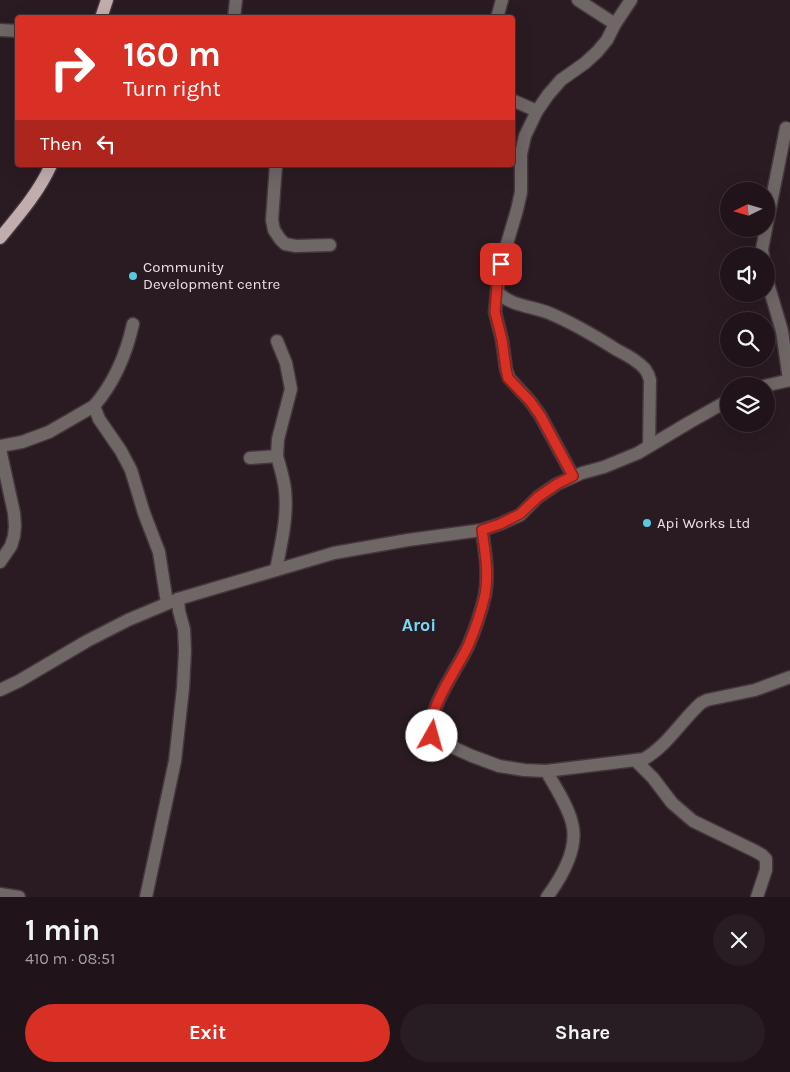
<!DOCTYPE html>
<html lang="en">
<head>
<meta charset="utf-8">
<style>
  :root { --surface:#20141a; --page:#281d23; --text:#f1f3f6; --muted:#a29ea2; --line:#3d3339; --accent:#d93025 }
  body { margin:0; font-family:Karla,sans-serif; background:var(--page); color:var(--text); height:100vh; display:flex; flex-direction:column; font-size:19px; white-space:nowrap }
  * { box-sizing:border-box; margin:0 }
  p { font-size:16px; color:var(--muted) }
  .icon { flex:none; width:28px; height:28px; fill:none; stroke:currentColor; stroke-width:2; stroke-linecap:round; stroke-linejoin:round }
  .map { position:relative; height:897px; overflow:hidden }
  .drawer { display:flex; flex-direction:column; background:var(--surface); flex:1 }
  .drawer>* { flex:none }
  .guide { position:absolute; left:15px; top:15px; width:500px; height:152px; border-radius:5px; box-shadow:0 5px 20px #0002,0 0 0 1px var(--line); background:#d93025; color:#fff; overflow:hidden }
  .needle { width:32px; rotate:265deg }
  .tools { position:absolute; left:720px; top:182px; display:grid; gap:10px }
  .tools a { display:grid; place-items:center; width:55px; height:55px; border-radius:50%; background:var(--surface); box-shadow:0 5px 20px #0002,0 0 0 1px var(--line); font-size:25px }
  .pin { position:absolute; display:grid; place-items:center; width:42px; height:42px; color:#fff; margin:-21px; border-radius:10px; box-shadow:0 2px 8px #0006 }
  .me { position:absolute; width:55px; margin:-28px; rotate:7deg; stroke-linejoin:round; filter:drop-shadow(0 0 4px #0008) }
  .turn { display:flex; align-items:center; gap:18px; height:105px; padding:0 25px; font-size:22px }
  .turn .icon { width:65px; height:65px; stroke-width:2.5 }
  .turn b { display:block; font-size:35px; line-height:42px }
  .then { display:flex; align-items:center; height:48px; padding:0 25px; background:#0003; gap:10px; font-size:19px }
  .round { display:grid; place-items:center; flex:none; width:52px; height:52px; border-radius:26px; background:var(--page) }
  .overview { display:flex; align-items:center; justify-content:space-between; height:85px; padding:0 25px }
  h1 { font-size:30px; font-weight:700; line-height:38px }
  .cta { display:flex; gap:10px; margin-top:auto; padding:10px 25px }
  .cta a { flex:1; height:58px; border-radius:30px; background:var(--accent); color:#fff; font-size:20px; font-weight:700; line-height:58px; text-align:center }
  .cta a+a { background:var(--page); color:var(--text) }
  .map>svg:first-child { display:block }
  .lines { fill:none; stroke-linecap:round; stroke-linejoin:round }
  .minor-casing { stroke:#45363d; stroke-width:15 }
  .major-casing { stroke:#45363d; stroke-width:15 }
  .minor { stroke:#6f6666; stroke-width:12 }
  .major { stroke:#c1adae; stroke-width:12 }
  .route-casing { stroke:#8d1f18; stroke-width:12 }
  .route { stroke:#d93025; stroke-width:9 }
  .poi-dot { fill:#57c9e2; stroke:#2a1b22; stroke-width:2 }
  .labels { text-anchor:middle; stroke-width:5; stroke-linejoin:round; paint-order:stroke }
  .poi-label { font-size:15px; fill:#eadfe4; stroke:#2a1b22; text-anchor:start }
  .quarter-label { font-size:18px; font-weight:bold; fill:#76dbf3; stroke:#2a1b22 }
</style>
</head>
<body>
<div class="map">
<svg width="790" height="897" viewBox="0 0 790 897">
  <rect width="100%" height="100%" fill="#2a1b22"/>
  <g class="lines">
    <!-- minor casing -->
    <g class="minor-casing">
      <g id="minor">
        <polyline points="578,0 615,24"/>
        <polyline points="234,18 236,0"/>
        <polyline points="497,18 502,0"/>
        <polyline points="0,30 18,31"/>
        <path d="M 512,100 L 537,111 L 525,136 L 521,154 L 521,192 L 517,210 L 501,264 L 497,291 C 509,306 532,306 549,313 C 573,323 595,336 617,350 C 627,355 638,361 645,369 C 648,373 649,376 650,380 L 649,446"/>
        <polyline points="537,111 548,95 561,80 585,63 597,52 607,40 615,24 631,0"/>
        <polyline points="276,165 272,220 274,230 280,239 285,244 296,246 330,245"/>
        <polyline points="766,228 786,128"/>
        <polyline points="763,256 762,249 766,229"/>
        <polyline points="766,277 782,331 789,380"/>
        <polyline points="497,291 495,312 502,340 506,369 509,378 530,401 540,415 573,476"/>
        <path d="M 133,324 C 126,355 115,382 94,406 L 99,419 L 121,451 L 131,470 L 144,513 L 159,552 L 167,603"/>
        <polyline points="764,386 790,380"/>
        <polyline points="0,446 22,442 49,432 94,406"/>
        <polyline points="0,449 14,513 15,526 14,536 11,546 0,562"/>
        <polyline points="277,456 278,439 291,389 286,363 277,341"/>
        <path d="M 250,458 L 277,456 C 280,467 284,479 285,490 C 288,517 281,544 276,570"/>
        <path d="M 482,530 C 485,551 489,574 485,595 C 481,612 475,630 468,646 C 458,668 424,713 432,737 L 439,741 L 472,756 L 499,766 L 524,770 L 546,771 C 555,786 568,806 572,823 C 579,848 561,878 547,897"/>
        <polyline points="0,690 19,681 87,641 128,620 178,599 334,553 408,540 482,530 500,524 520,515 538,497 557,484 582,473 604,467 638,453 690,422 729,400"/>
        <polyline points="636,761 653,778 672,803 693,821 755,851 762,855 766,859 766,870 757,897"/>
        <path d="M 546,771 L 644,759 C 668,745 681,721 701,703 L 707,700 L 755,690 L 790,677"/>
        <polyline points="0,894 19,897"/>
        <polyline points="146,897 175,761 183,688 185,651 184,629 179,611 178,599"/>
      </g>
    </g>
    <!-- major casing -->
    <g class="major-casing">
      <g id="major">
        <polyline points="101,18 107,0"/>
        <path d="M 0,238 C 19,215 39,192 51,165"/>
      </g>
    </g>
    <!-- minor -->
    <use href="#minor" class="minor"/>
    <!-- major -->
    <use href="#major" class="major"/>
  </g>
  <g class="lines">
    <!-- route casing -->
    <g class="route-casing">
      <path id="route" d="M 432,736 C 424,713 458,668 468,646 C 475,630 481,612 485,595 C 489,574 485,551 482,530 L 500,524 L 520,514 L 538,497 L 557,484 L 573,476 L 540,415 L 530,401 L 508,378 L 506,369 L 502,340 L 495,312 L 497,286 L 501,264"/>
    </g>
    <!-- route -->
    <use href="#route" class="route"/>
  </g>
  <!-- markers -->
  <g class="poi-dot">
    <circle cx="133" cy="276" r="5"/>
    <circle cx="647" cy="523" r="5"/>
  </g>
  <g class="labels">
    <!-- poi labels -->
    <g class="poi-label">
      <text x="143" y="272">Community<tspan x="143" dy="17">Development centre</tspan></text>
      <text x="657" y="528">Api Works Ltd</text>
    </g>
    <!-- quarter labels -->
    <g class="quarter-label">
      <text x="419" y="631">Aroi</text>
    </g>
  </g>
</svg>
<div class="tools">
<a><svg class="needle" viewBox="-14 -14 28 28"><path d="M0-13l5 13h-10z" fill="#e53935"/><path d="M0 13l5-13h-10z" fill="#a29ea2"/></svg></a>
<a><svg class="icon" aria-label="sound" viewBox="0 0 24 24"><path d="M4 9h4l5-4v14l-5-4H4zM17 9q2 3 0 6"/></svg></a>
<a><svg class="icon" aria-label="search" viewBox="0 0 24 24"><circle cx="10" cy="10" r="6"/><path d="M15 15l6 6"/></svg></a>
<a><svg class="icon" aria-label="layers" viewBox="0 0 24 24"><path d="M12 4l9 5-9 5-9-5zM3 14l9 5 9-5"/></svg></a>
</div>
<div class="pin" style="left:501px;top:264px;background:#d93025"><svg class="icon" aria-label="arrive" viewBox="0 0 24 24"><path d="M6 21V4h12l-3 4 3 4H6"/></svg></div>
<svg class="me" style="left:432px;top:736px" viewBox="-20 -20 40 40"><circle r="19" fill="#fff"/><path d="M0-13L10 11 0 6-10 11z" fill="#d93025"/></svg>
<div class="guide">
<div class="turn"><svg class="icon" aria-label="right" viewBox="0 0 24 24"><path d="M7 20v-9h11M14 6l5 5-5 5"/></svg><div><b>160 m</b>Turn right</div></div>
<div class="then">Then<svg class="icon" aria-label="left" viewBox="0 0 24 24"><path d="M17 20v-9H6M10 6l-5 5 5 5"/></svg></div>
</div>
</div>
<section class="drawer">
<div class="overview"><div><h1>1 min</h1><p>410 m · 08:51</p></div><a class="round"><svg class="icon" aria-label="close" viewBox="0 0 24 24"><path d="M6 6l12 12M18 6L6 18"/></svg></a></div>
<div class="cta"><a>Exit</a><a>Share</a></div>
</section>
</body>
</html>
